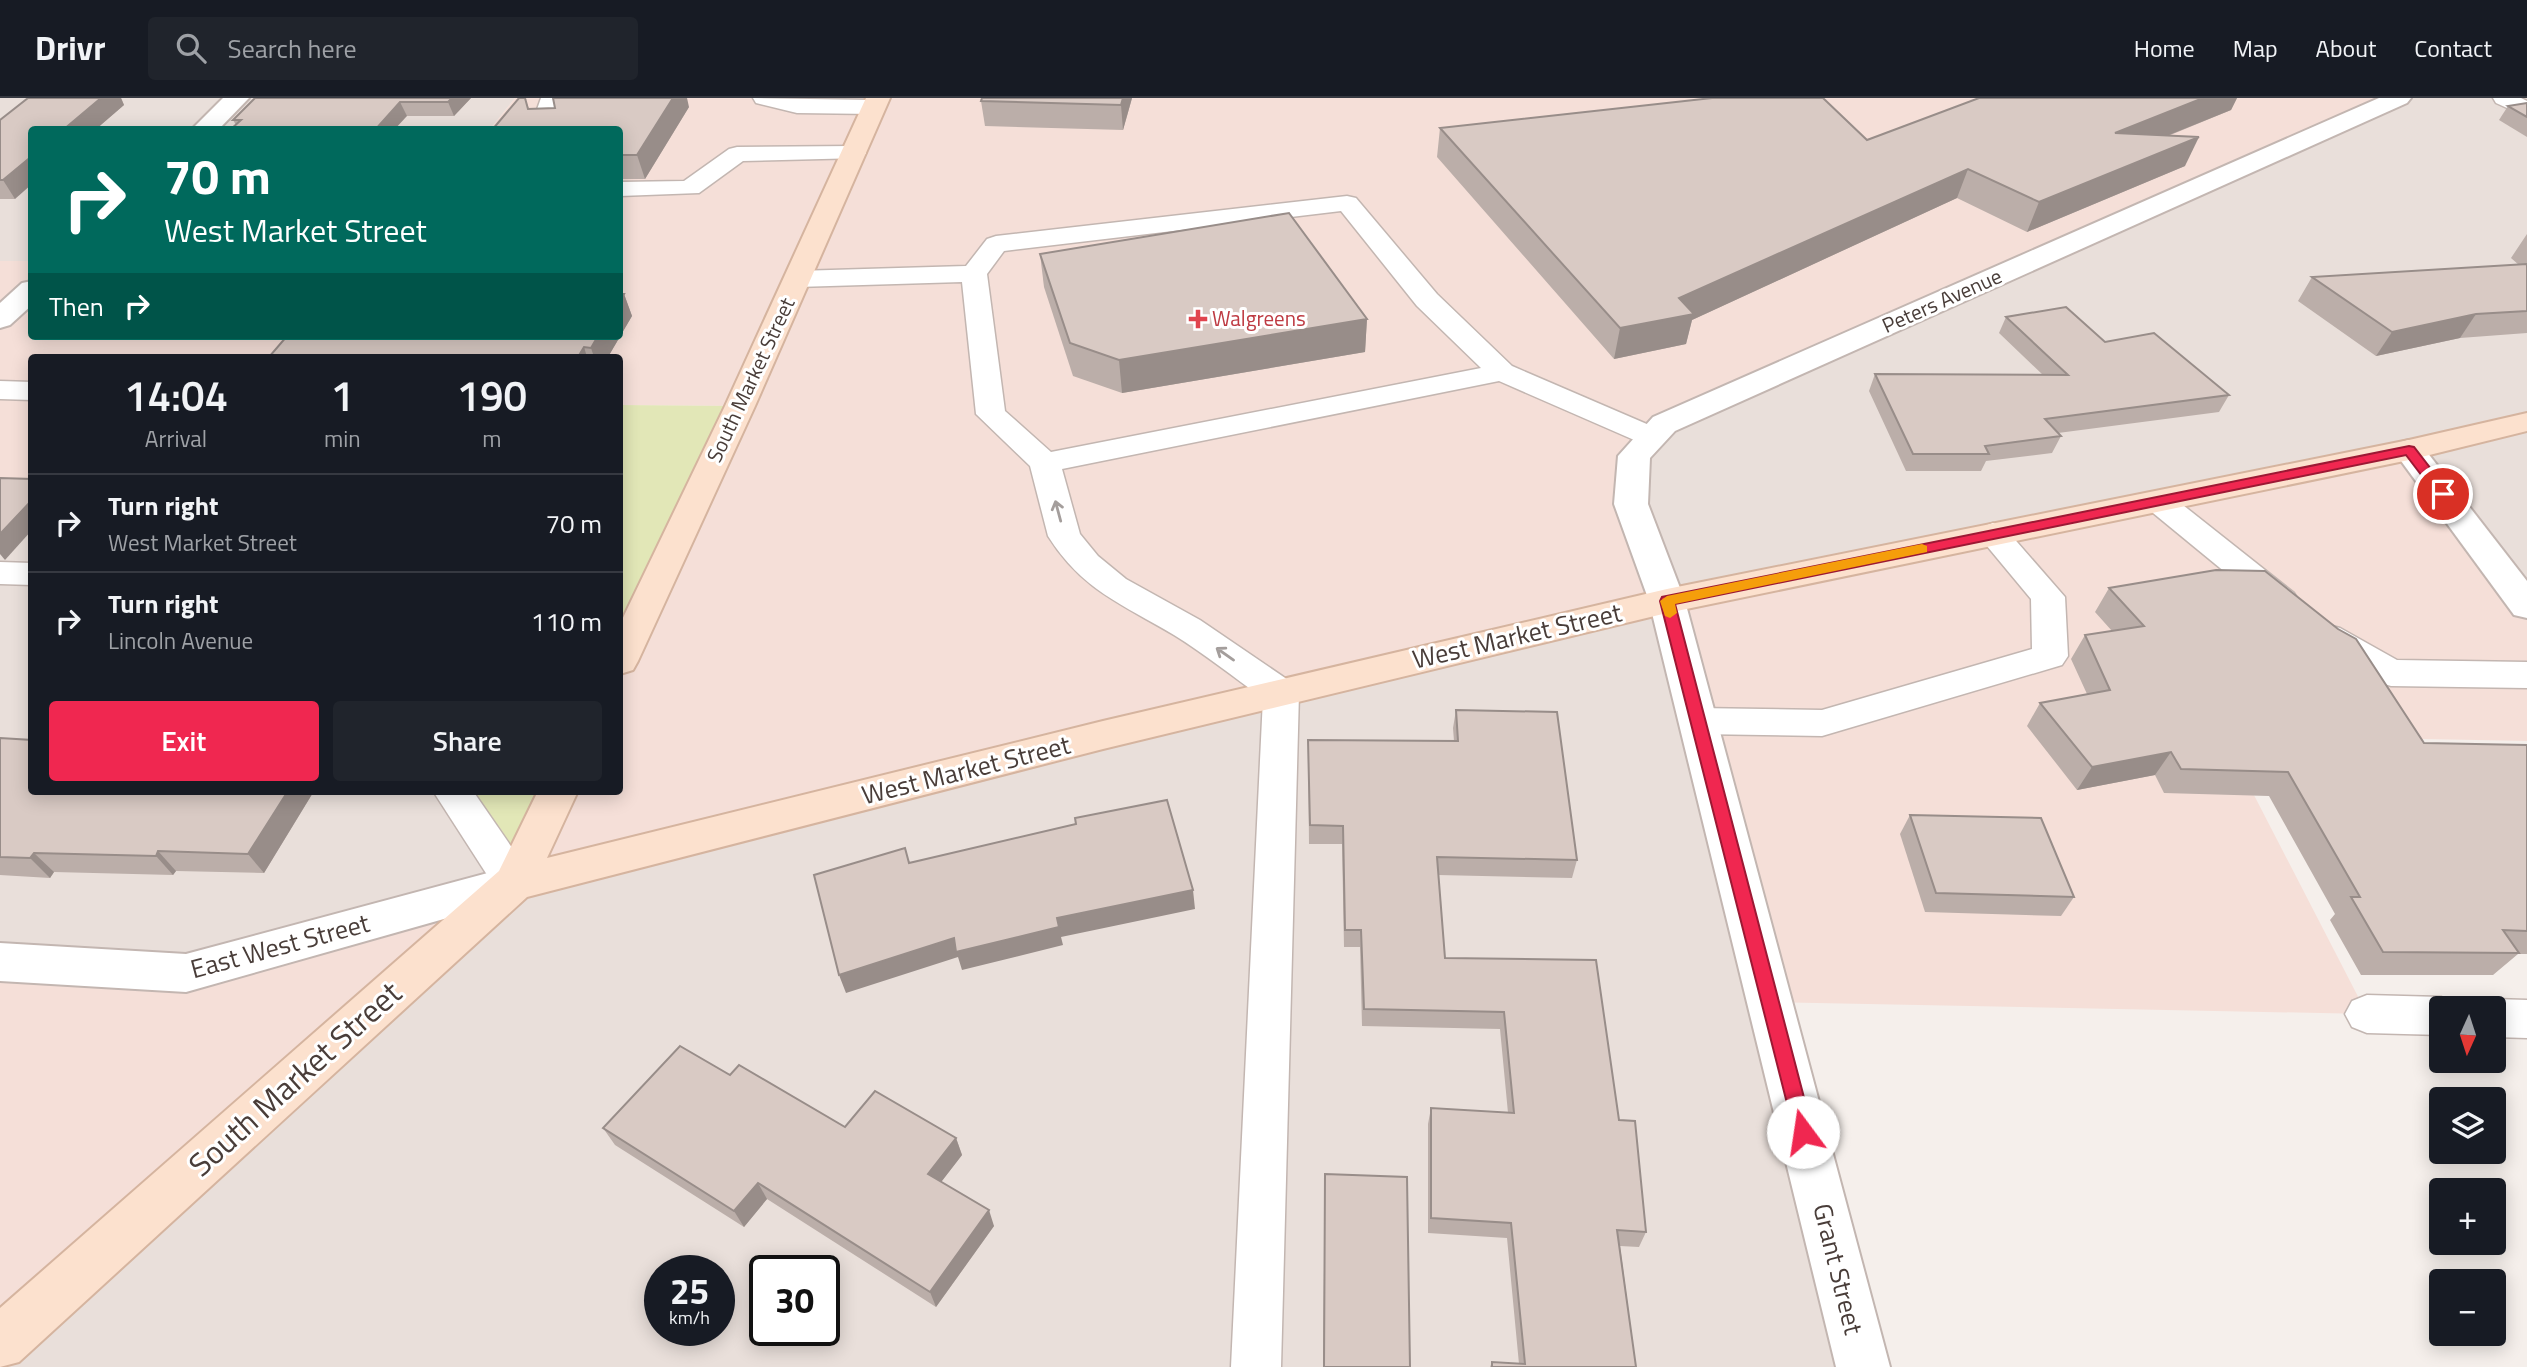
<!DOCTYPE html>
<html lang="en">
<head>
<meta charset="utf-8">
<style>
  :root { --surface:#171b24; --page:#20242c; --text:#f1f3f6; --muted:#9ea1a6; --line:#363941; --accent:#f02750 }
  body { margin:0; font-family:"Titillium Web",sans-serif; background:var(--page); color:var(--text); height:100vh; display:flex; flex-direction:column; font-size:26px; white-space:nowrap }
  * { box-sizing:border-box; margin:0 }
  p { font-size:23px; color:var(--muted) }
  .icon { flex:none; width:38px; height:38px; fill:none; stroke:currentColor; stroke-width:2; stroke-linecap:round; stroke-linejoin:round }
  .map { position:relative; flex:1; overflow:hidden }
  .sheet { position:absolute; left:28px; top:256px; width:595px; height:441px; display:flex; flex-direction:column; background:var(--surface); border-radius:7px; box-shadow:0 4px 18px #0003 }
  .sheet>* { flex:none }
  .hud { position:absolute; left:28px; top:28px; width:595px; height:214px; border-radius:7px; box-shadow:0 4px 18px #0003; background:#00695c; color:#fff; overflow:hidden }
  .needle { width:46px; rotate:183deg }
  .fabs { position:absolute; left:2429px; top:898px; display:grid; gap:14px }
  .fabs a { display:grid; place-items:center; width:77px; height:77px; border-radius:7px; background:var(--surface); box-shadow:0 4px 18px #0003; font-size:35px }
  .speed { position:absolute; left:644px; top:1157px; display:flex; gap:14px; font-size:35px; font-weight:700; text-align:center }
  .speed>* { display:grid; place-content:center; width:91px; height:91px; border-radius:50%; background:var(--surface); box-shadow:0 4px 18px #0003; line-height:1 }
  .speed small { font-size:18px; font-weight:400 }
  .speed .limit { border:4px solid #111; border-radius:10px; background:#fff; color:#111 }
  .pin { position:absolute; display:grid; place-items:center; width:60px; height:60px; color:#fff; margin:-30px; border:4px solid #fff; border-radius:50%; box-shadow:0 2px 7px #0007 }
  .me { position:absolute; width:77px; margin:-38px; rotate:346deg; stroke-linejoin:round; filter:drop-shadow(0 0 5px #0008) }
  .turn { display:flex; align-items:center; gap:24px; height:147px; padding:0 21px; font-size:32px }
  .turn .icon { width:91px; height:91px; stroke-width:2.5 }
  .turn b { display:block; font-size:49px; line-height:60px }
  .then { display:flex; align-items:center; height:66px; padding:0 21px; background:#0003; gap:14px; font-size:26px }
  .eta { display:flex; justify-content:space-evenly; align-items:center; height:119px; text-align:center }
  .eta b { font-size:42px; font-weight:600; line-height:49px }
  .action { display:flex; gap:14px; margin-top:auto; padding:14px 21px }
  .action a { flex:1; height:80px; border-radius:7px; background:var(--accent); color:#fff; font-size:28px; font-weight:600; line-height:80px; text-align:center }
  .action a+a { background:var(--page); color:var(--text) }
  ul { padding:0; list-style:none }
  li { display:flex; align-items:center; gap:21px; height:98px; padding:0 21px; border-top:2px solid var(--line) }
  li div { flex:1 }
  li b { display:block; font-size:26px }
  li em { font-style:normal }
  header { display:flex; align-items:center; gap:42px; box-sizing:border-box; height:98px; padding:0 35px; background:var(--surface); border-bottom:2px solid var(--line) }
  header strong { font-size:33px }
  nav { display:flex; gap:38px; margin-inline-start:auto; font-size:24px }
  .search { width:490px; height:63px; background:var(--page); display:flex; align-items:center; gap:18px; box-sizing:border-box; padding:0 24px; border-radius:7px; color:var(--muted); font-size:26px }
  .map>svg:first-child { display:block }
  .residential { fill:#e9dfda; fill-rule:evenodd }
  .commercial { fill:#f5dfd8 }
  .green { fill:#e2e7b7 }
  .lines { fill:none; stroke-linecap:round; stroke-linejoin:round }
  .lane-casing { stroke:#c3b6b1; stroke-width:3 }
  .street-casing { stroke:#c3b6b1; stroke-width:4 }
  .secondary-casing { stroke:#d5b49f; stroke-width:4 }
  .lane { fill:#fff; fill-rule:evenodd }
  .street { fill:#fff; fill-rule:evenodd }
  .secondary { fill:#fce1ce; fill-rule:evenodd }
  .wall { fill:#bbaea9 }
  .shaded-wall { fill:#988d89 }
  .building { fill:#d9cac4; stroke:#988d89; stroke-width:2 }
  .oneway { stroke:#a49e9c }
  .route { fill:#f02750; stroke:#9c1934; stroke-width:2 }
  .slow { fill:#f59e0b }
  .health-dot { fill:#e0444e; stroke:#fff; stroke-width:2.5 }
  .labels { text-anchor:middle; stroke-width:6; stroke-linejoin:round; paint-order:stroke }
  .far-street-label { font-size:21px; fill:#493d39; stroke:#fff }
  .far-health-label { font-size:21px; fill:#be3a42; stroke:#fff; text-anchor:start }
  .street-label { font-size:26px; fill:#493d39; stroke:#fff }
  .near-street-label { font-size:32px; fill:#493d39; stroke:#fff }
</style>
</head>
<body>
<header>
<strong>Drivr</strong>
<div class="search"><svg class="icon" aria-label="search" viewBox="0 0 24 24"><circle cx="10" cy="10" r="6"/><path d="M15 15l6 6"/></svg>Search here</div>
<nav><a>Home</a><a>Map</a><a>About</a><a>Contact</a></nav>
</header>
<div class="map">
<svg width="2527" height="1269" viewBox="0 0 2527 1269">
  <rect width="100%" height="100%" fill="#f5efeb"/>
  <!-- residential -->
  <g class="residential">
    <polygon points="0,0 515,0 490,31 32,32 31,163 0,163"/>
    <path d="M 2399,0 L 2527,0 L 2527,508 L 1667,503 L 1863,1269 L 0,1269 L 0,1245 L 186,875 L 0,864 L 0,381 L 31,382 L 32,693 L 452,693 L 515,785 L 1634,358 L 1664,326 ZM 660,1172 L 719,1172 L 719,1232 L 660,1232 ZM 765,1172 L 824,1172 L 824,1232 L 765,1232 Z"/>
  </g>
  <!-- commercial -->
  <polygon class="commercial" points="515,0 2399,0 1664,326 1634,358 1667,502 2409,352 2527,508 2527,643 2223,637 2367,916 1769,904 1667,503 514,785 0,1245 0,864 186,875 514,785 557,693 620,693 620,560 737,308 620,307 620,259 32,259 31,382 0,381 0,163 31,163 32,238 620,238 620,32 490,31"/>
  <!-- green -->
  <g class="green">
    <polygon points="620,307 740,308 620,563"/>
    <polygon points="452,693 558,693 514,785"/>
  </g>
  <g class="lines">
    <!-- lane casing -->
    <g class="lane-casing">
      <g id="lane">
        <polygon points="541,0 563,0 558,20 561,32 538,32 534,20"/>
        <polygon points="753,0 874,2 882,4 885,9 882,14 874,16 797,15 756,5"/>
        <polygon points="2493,0 2521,0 2527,3 2527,19 2496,5"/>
        <polygon points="854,48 862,50 866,55 862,60 743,63 699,95 620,98 620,84 684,83 729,51 737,49"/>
        <path d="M 1347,98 L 1356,100 L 1437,196 L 1512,268 L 1663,333 L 1667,339 L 1663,345 L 1652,348 L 1641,345 L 1499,283 L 1062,371 L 1080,436 L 1098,458 L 1126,481 L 1200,522 L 1294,586 L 1299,595 L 1281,1269 L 1231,1269 L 1263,600 C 1233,579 1205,556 1174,537 C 1122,506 1082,492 1048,438 L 1030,368 L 976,316 L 962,184 L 797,189 L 788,187 L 784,181 L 788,175 L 797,173 L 966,168 L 987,141 L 996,138 ZM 1341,113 L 1417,208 L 1481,270 L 1051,354 L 1005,313 L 987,176 L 1004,153 Z"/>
        <polygon points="0,283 32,284 32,302 0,301"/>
        <polygon points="2158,393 2169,396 2294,495 2299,503 2294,511 2282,515 2270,511 2147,410 2142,403 2147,396"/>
        <polygon points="1993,425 2004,429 2065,499 2068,558 2062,567 1822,638 1697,636 1684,633 1679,623 1684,613 1697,610 1822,612 2032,551 2031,501 1977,436 1982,429"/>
        <polygon points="0,464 32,465 32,487 0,486"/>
        <polygon points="2328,527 2340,530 2397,562 2527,564 2527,590 2391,588 2378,584 2316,548 2311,539 2316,530"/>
        <polygon points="433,693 473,693 528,773 534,785 528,797 514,801 500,797"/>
        <polygon points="2367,897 2441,899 2456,905 2459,910 2441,910 2441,937 2367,935 2352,929 2345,916 2352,903"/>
        <polygon points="2494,901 2527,902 2527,940 2494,939 2494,910 2477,910 2479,907"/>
      </g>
    </g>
    <!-- street casing -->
    <g class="street-casing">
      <g id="street">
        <polygon points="223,0 249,0 218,32 191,32"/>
        <polygon points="2379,0 2411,0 2407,5 1675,333 1650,360 1648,406 1685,503 1890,1269 1836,1269 1649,503 1614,406 1618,358 1653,319"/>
        <polygon points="32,183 32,207 10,227 0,230 0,205 22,185"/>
        <polygon points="2409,342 2420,345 2527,483 2527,520 2514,517 2393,352 2398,345"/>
        <polygon points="514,768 529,773 535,785 529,797 186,894 0,883 0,845 186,856"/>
      </g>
    </g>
    <!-- secondary casing -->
    <g class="secondary-casing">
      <g id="secondary">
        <polygon points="866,0 890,0 755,308 638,563 633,572 620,576 620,526 725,308"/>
        <polygon points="2527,315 2527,333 2409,362 1667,515 1103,651 527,799 19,1264 0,1269 0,1210 499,773 538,693 578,693 547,760 1103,623 1667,491 2409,342"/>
      </g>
    </g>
    <!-- lane -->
    <use href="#lane" class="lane"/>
    <!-- street -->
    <use href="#street" class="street"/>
    <!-- secondary -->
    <use href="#secondary" class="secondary"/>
  </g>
  <!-- wall -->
  <g class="wall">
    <polygon points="28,0 121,0 124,7 95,32 32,32 15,101 0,101 0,22"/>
    <polygon points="255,0 471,0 454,18 407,18 236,27 233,22"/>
    <polygon points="525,0 529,11 689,9 645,81 620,81 620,82 620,32 492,32"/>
    <polygon points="982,0 1132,0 1123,32 985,28 981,3"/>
    <polygon points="1979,0 2237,0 2231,12 2168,38 2185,68 2027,134 1957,100 1692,222 1686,246 1614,261 1437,59 1440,30 1867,42"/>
    <polygon points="2527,5 2527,39 2499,22 2508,8"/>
    <polygon points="2527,136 2527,235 2460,240 2376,258 2298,203 2312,179 2519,167 2511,160"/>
    <polygon points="1040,156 1367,221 1365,254 1122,295 1073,278 1044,189"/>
    <polygon points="624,196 632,218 608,259 269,259 620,238"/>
    <polygon points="2006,219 2105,244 2229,297 2219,314 2058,335 2061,338 2052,355 1986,363 1981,373 1906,373 1869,293 1875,276 2043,277 1999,235"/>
    <polygon points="2109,490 2424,645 2527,647 2527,856 2518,856 2493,877 2361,877 2330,822 2335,816 2269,698 2164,695 2155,677 2077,692 2027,628 2040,605 2087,596 2071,561 2085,537 2112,533 2095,514"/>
    <polygon points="1456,612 1577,762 1572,780 1438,777 1445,860 1596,862 1619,1022 1646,1134 1639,1149 1620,1148 1636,1269 1490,1269 1492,1264 1519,1266 1507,1140 1428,1135 1428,1026 1431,1010 1508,1015 1500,931 1362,928 1360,849 1344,849 1342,746 1309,746 1308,642 1454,643 1453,630"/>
    <polygon points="0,640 314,693 264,775 176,773 173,777 54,774 50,780 0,777"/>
    <polygon points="1910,717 2074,799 2061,818 1925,814 1900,736"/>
    <polygon points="730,977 845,1029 956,1040 962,1057 941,1084 994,1128 936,1209 767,1101 744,1129 615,1047 603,1030"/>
    <polygon points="1325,1076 1410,1269 1323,1269"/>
  </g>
  <!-- shaded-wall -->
  <g class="shaded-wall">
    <polygon points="101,0 121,0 124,7 95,32 63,32"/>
    <polygon points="452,0 471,0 454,18 448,4"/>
    <polygon points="667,0 687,0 689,9 645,81 637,57"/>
    <polygon points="1123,0 1132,0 1123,32 1121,7"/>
    <polygon points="2203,0 2237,0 2231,12 2102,64 2115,35"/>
    <polygon points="400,4 407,18 394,32 375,32"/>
    <polygon points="2199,39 2185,68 2027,134 2039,104"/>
    <polygon points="32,58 32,86 15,101 3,82"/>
    <polygon points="1968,71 1957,100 1692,222 1686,246 1614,261 1620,230 1679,200"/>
    <polygon points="624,196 632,218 608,259 594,259 591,250 598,238 620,238 620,203"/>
    <polygon points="2476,216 2460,240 2376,258 2392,234"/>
    <polygon points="1367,221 1365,254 1122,295 1119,262"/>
    <polygon points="584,249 587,259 578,259"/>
    <polygon points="32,402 32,432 5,462 0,456 0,436"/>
    <polygon points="2171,654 2155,677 2077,692 2092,669"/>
    <polygon points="288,693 314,693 264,775 248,756"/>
    <polygon points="158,753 176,773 173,777 156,758"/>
    <polygon points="34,755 54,774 50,780 30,760"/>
    <polygon points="1193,792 1195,811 1061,839 1063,847 962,872 958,859 846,895 839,877 954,840"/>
    <polygon points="956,1040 962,1057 935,1092 928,1076"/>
    <polygon points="758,1085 767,1101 744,1129 734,1113"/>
    <polygon points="989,1112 994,1128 936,1209 930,1194"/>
  </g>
  <!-- building -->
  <g class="building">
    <polygon points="28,0 101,0 63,32 32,32 32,58 3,82 0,82 0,22"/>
    <polygon points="255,0 452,0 448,4 400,4 375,32 230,32 241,22 233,22"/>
    <polygon points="519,0 525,0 528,11 555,10 553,0 673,0 637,57 620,57 620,32 492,32"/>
    <polygon points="982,0 1123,0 1121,7 981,3"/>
    <polygon points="1712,0 1823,0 1867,42 1979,0 2203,0 2115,35 2199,39 2039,104 1968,71 1679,200 1694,216 1620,230 1440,30"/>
    <polygon points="2527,5 2527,19 2508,8"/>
    <polygon points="1289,115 1367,221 1119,262 1070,245 1040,156"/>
    <polygon points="2527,166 2527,213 2476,216 2392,234 2312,179"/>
    <polygon points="620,196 624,196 620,203"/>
    <polygon points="2066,209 2105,244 2154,235 2229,297 2045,321 2061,338 1985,348 1989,356 1913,356 1875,276 2068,277 2006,219"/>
    <polygon points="287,238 598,238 591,250 584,249 578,259 269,259"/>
    <polygon points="0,380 32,381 32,402 0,436"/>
    <polygon points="2216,472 2265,473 2338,531 2356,541 2424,645 2527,647 2527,833 2503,832 2519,855 2383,854 2351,799 2360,799 2288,674 2181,671 2171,654 2092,669 2040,605 2110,592 2085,537 2144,528 2109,490"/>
    <polygon points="1456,612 1557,614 1577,762 1437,759 1445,860 1596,862 1619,1022 1635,1023 1646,1134 1617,1132 1636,1269 1492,1269 1492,1264 1525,1266 1511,1125 1431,1120 1431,1010 1514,1015 1504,914 1364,911 1361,832 1345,832 1343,728 1310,727 1308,642 1458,643"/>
    <polygon points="0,640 32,642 32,693 288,693 248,756 158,753 156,758 34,755 30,760 0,759"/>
    <polygon points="1167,702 1193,792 1057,820 1059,829 956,854 954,840 839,877 814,777 905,750 909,765 1076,726 1075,720"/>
    <polygon points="1910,717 2041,720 2074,799 1936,795"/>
    <polygon points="680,948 730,977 739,967 845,1029 875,993 956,1040 928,1076 989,1112 930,1194 758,1085 734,1113 603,1030"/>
    <polygon points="1325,1076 1407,1079 1410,1269 1324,1269"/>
  </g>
  <!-- one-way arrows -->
  <defs><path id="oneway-shaft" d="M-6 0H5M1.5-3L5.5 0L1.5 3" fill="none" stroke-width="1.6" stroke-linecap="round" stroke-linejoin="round" transform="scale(1.75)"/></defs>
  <g class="oneway">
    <use href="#oneway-shaft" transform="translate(1058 413) rotate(-105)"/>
    <use href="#oneway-shaft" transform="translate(1225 556) rotate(-145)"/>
  </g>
  <!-- route -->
  <polygon class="route" points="2409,348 2414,349 2448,393 2448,399 2438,399 2406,357 1675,506 1813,1034 1810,1041 1803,1043 1796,1041 1660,503 1662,499"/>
  <!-- slow -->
  <polygon class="slow" points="1922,446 1927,448 1927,454 1675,506 1677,515 1670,520 1665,518 1660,503 1667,498"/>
  <!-- markers -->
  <path class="health-dot" d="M1194.5 210.5h7v7h7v7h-7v7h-7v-7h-7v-7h7z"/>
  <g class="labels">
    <!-- far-street labels -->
    <g class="far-street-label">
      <text transform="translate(1942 203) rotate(-24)" y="7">Peters Avenue</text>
      <text transform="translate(751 282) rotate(-65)" y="7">South Market Street</text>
    </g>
    <!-- far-health labels -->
    <g class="far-health-label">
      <text x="1212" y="228">Walgreens</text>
    </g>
    <!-- street labels -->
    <g class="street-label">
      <text transform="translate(1517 538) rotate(-13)" y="9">West Market Street</text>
      <text transform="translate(966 672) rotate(-14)" y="9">West Market Street</text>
      <text transform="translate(280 848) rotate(-15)" y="9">East West Street</text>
      <text transform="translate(1838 1171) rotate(76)" y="9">Grant Street</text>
    </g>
    <!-- near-street labels -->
    <g class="near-street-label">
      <text transform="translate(295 981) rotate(-42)" y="11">South Market Street</text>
    </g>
  </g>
</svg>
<div class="fabs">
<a><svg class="needle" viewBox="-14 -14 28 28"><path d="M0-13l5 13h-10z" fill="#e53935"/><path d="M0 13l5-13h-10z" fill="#9ea1a6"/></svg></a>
<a><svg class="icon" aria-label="layers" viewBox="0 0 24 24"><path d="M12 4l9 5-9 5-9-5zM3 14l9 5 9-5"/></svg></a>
<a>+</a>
<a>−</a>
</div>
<div class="speed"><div>25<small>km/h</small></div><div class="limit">30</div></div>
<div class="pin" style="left:2443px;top:396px;background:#d93025"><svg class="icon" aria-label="arrive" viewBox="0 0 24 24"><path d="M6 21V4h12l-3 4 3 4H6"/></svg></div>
<svg class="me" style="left:1803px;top:1034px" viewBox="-20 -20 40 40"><circle r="19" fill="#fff"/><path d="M0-13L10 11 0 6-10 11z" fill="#f02750"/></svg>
<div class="hud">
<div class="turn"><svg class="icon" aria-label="right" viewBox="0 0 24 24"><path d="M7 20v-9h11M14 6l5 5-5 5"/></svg><div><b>70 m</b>West Market Street</div></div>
<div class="then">Then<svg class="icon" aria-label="right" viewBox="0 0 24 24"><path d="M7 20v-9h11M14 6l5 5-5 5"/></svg></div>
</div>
<section class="sheet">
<div class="eta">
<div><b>14:04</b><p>Arrival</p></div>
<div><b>1</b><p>min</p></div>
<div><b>190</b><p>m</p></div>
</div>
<ul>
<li><svg class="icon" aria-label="right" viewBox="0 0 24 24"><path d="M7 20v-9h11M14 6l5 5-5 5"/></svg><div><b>Turn right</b><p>West Market Street</p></div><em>70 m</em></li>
<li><svg class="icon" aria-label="right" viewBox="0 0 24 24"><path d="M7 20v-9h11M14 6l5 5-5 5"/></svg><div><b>Turn right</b><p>Lincoln Avenue</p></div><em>110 m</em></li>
</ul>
<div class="action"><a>Exit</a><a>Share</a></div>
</section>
</div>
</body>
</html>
